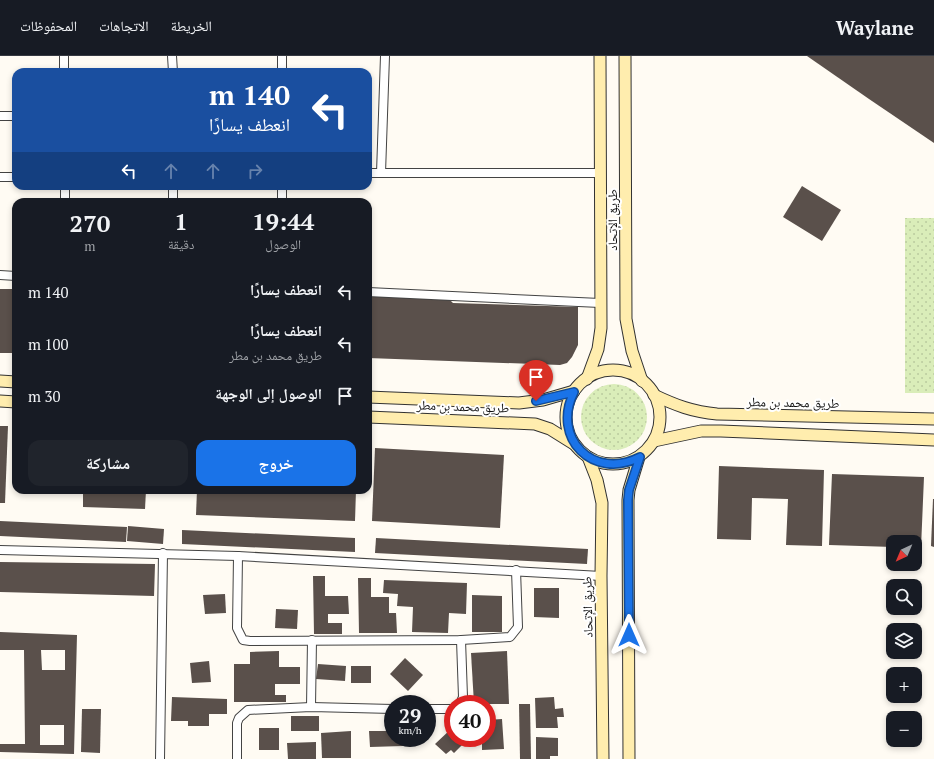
<!DOCTYPE html>
<html lang="ar">
<head>
<meta charset="utf-8">
<style>
  :root { --surface:#171b24; --page:#20242c; --text:#f1f3f6; --muted:#9ea1a6; --line:#363941; --accent:#1a73e8 }
  body { margin:0; font-family:"PT Serif","Noto Naskh Arabic",serif; background:var(--page); color:var(--text); direction:rtl; height:100vh; display:flex; flex-direction:column; font-size:15px; white-space:nowrap }
  * { box-sizing:border-box; margin:0 }
  p { font-size:13px; color:var(--muted) }
  .icon { flex:none; width:22px; height:22px; fill:none; stroke:currentColor; stroke-width:2; stroke-linecap:round; stroke-linejoin:round }
  .map { position:relative; flex:1; overflow:hidden; direction:ltr }
  .sheet { position:absolute; left:12px; top:142px; width:360px; height:296px; display:flex; flex-direction:column; background:var(--surface); border-radius:12px; box-shadow:0 2px 6px #0003; direction:rtl }
  .sheet>* { flex:none }
  .banner { position:absolute; left:12px; top:12px; width:360px; height:122px; border-radius:12px; box-shadow:0 2px 6px #0003; direction:rtl; background:#1a4fa0; color:#fff; overflow:hidden }
  .needle { width:26px; rotate:224deg }
  .buttons { position:absolute; left:886px; top:479px; display:grid; gap:8px }
  .buttons a { display:grid; place-items:center; width:36px; height:36px; border-radius:8px; background:var(--surface); box-shadow:0 2px 6px #0003; font-size:20px }
  .speed { position:absolute; left:384px; top:639px; display:flex; gap:8px; font-size:20px; font-weight:700; text-align:center }
  .speed>* { display:grid; place-content:center; width:52px; height:52px; border-radius:50%; background:var(--surface); box-shadow:0 2px 6px #0003; line-height:1 }
  .speed small { font-size:10px; font-weight:400 }
  .speed .limit { border:6px solid #d22; background:#fff; color:#111 }
  .pin { position:absolute; display:grid; place-items:center; width:34px; height:34px; color:#fff; margin:-41px -17px; border-radius:50% 50% 50% 0; rotate:-45deg; box-shadow:0 0 4px #0007 }
  .pin .icon { rotate:45deg }
  .me { position:absolute; width:44px; margin:-22px; rotate:0deg; stroke-linejoin:round; filter:drop-shadow(0 0 3px #0008) }
  .turn { display:flex; align-items:center; gap:14px; height:84px; padding:0 16px; font-size:18px }
  .turn .icon { width:52px; height:52px; stroke-width:2.5 }
  .turn b { display:block; font-size:28px; line-height:34px }
  .lanes { display:flex; align-items:center; height:38px; padding:0 16px; background:#0003; justify-content:center; gap:20px; direction:ltr }
  .lanes .off { opacity:.35 }
  .eta { display:flex; justify-content:space-evenly; align-items:center; height:68px; text-align:center }
  .eta b { font-size:24px; font-weight:700; line-height:28px }
  .primary-button { display:flex; gap:8px; margin-top:auto; padding:8px 16px }
  .primary-button a { flex:1; height:46px; border-radius:12px; background:var(--accent); color:#fff; font-size:16px; font-weight:700; line-height:46px; text-align:center }
  .primary-button a+a { background:var(--page); color:var(--text) }
  ul { padding:0; list-style:none }
  li { display:flex; align-items:center; gap:12px; height:52px; padding:0 16px }
  li div { flex:1 }
  li b { display:block; font-size:15px }
  li em { font-style:normal }
  header { display:flex; align-items:center; gap:24px; box-sizing:border-box; height:56px; padding:0 20px; background:var(--surface); border-bottom:1px solid var(--line) }
  header strong { font-size:19px }
  nav { display:flex; gap:22px; margin-inline-start:auto; font-size:14px }
  .map>svg:first-child { display:block }
  .grass { fill:url(#grass-dots) }
  .building { fill:#5a504b; fill-rule:evenodd }
  .lines { fill:none; stroke-linecap:round; stroke-linejoin:round }
  .street-casing { stroke:#434343; stroke-width:10 }
  .secondary-casing { stroke:#323232; stroke-width:13 }
  .street { stroke:#fff; stroke-width:8 }
  .secondary { stroke:#ffedae; stroke-width:11 }
  .route-casing { stroke:#114b97; stroke-width:10 }
  .route { stroke:#1a73e8; stroke-width:7 }
  .labels { text-anchor:middle; stroke-width:4; stroke-linejoin:round; paint-order:stroke }
  .street-label { font-size:13px; fill:#101010; stroke:#fff }
</style>
</head>
<body>
<header>
<strong>Waylane</strong>
<nav><a>الخريطة</a><a>الاتجاهات</a><a>المحفوظات</a></nav>
</header>
<div class="map">
<svg width="934" height="703" viewBox="0 0 934 703">
  <defs>
    <pattern id="grass-dots" width="8" height="8" patternUnits="userSpaceOnUse"><rect width="8" height="8" fill="#daedb9"/><path d="M2 2h.1M6 6h.1" fill="none" stroke="#baca9e" stroke-width="1.8" stroke-linecap="round"/></pattern>
  </defs>
  <rect width="100%" height="100%" fill="#fffbf3"/>
  <!-- grass -->
  <g class="grass">
    <rect x="905" y="162" width="29" height="175"/>
    <circle cx="614" cy="361" r="33"/>
  </g>
  <!-- building -->
  <g class="building">
    <polygon points="807,0 934,0 934,87 869,43"/>
    <polygon points="802,130 841,154 822,185 783,161"/>
    <rect x="0" y="233" width="16" height="64"/>
    <polygon points="368,238 448,242 453,247 578,251 578,289 572,301 567,307 560,309 368,302"/>
    <polygon points="0,370 8,370 5,447 0,447"/>
    <polygon points="375,392 504,399 500,472 372,465"/>
    <polygon points="719,410 824,414 822,490 786,489 788,443 752,442 751,484 717,483"/>
    <polygon points="832,418 924,421 921,492 915,492 915,486 893,486 893,491 829,489"/>
    <polygon points="83,434 146,434 145,453 83,451"/>
    <polygon points="197,434 356,434 355,465 196,459"/>
    <polygon points="933,443 934,443 934,491 931,490"/>
    <polygon points="0,465 127,471 126,486 0,480"/>
    <polygon points="128,470 164,473 163,488 127,485"/>
    <polygon points="182,474 355,482 355,496 182,488"/>
    <polygon points="376,482 588,493 587,508 375,497"/>
    <polygon points="0,506 155,508 154,540 0,536"/>
    <polygon points="313,520 325,520 325,540 348,540 349,558 328,558 328,567 342,567 342,578 314,578"/>
    <polygon points="358,522 371,522 371,541 389,541 389,557 396,557 397,577 359,577"/>
    <polygon points="384,524 467,527 466,558 449,557 448,577 412,576 413,551 397,550 398,538 383,537"/>
    <polygon points="534,532 559,532 559,562 534,561"/>
    <polygon points="225,538 226,557 205,558 203,539"/>
    <polygon points="472,539 502,540 502,576 472,576"/>
    <polygon points="276,553 298,554 297,573 275,572"/>
    <path d="M 0,576 L 77,579 L 74,698 L 0,696 L 0,688 L 25,688 L 24,594 L 0,594 ZM 41,594 L 65,594 L 65,614 L 42,614 ZM 40,669 L 64,669 L 64,689 L 40,689 Z"/>
    <polygon points="279,595 279,611 300,611 300,628 275,628 275,639 286,639 286,646 234,646 234,608 250,608 250,596"/>
    <polygon points="507,595 509,648 474,648 471,597"/>
    <polygon points="405,602 423,619 408,635 390,618"/>
    <polygon points="209,605 211,626 192,627 190,607"/>
    <polygon points="318,608 346,610 345,625 316,623"/>
    <rect x="351" y="610" width="20" height="17"/>
    <polygon points="172,641 227,643 227,658 209,658 209,670 188,670 188,665 171,665"/>
    <polygon points="554,641 555,653 563,652 564,661 557,661 558,672 536,672 535,642"/>
    <polygon points="519,648 530,648 531,703 520,703"/>
    <polygon points="82,653 101,653 100,697 81,696"/>
    <rect x="291" y="660" width="28" height="15"/>
    <polygon points="502,663 504,693 482,694 482,682 487,682 487,664"/>
    <rect x="259" y="672" width="20" height="22"/>
    <polygon points="451,673 453,675 453,682 459,682 464,687 454,697 451,694 446,698 435,688"/>
    <polygon points="351,675 351,702 322,702 321,677"/>
    <polygon points="369,675 393,675 393,682 403,682 403,690 370,691"/>
    <polygon points="536,681 558,682 558,700 550,700 550,703 536,703"/>
    <polygon points="316,686 316,703 288,703 287,687"/>
  </g>
  <g class="lines">
    <!-- street casing -->
    <g class="street-casing">
      <g id="street">
        <polyline points="64,0 64,16"/>
        <polyline points="172,0 173,16"/>
        <polyline points="282,16 282,0"/>
        <polyline points="0,60 16,60"/>
        <polyline points="368,117 600,117"/>
        <polyline points="381,117 385,0"/>
        <polyline points="0,121 16,121"/>
        <polyline points="173,130 173,146"/>
        <polyline points="65,146 65,130"/>
        <polyline points="282,146 282,130"/>
        <polyline points="0,219 16,220"/>
        <polyline points="368,236 600,247"/>
        <polyline points="0,494 238,500 601,520"/>
        <polyline points="238,500 237,572 243,584 250,585 461,584 510,581 518,571 516,514"/>
        <polyline points="460,648 463,641 461,584"/>
        <polyline points="311,651 312,584"/>
        <polyline points="427,653 453,653"/>
        <polyline points="160,703 163,497"/>
        <polyline points="237,703 237,667 239,662 248,654 311,651 393,653"/>
      </g>
    </g>
    <!-- secondary casing -->
    <g class="secondary-casing">
      <g id="secondary">
        <polyline points="625,0 626,263 632,295 642,325"/>
        <circle cx="613" cy="361" r="47"/>
        <polyline points="587,323 598,293 601,272 600,0"/>
        <polyline points="0,325 16,326"/>
        <path d="M 654,339 C 675,349 693,356 717,358 L 934,363"/>
        <polyline points="368,341 519,347 543,344 574,335"/>
        <polyline points="0,345 16,346"/>
        <polyline points="368,361 535,368 550,373 574,388"/>
        <polyline points="654,385 701,375 721,375 934,384"/>
        <polyline points="588,401 597,424 602,447 601,520 603,703"/>
        <polyline points="629,703 628,444 629,434 639,401"/>
      </g>
    </g>
    <!-- street -->
    <use href="#street" class="street"/>
    <!-- secondary -->
    <use href="#secondary" class="secondary"/>
  </g>
  <g class="lines">
    <!-- route casing -->
    <g class="route-casing">
      <path id="route" d="M 536,345 L 574,336 C 551,382 593,425 640,401 L 629,434 L 628,444 L 629,579"/>
    </g>
    <!-- route -->
    <use href="#route" class="route"/>
  </g>
  <g class="labels">
    <!-- street labels -->
    <g class="street-label">
      <text transform="translate(612 164) rotate(-90)" y="5">طريق اﻹتحاد</text>
      <text transform="translate(793 346) rotate(1)" y="5">طريق محمد بن مطر</text>
      <text transform="translate(463 350) rotate(2)" y="5">طريق محمد بن مطر</text>
      <text transform="translate(587 551) rotate(-91)" y="5">طريق اﻹتحاد</text>
    </g>
  </g>
</svg>
<div class="buttons">
<a><svg class="needle" viewBox="-14 -14 28 28"><path d="M0-13l5 13h-10z" fill="#e53935"/><path d="M0 13l5-13h-10z" fill="#9ea1a6"/></svg></a>
<a><svg class="icon" aria-label="search" viewBox="0 0 24 24"><circle cx="10" cy="10" r="6"/><path d="M15 15l6 6"/></svg></a>
<a><svg class="icon" aria-label="layers" viewBox="0 0 24 24"><path d="M12 4l9 5-9 5-9-5zM3 14l9 5 9-5"/></svg></a>
<a>+</a>
<a>−</a>
</div>
<div class="speed"><div>29<small>km/h</small></div><div class="limit">40</div></div>
<div class="pin" style="left:536px;top:345px;background:#d93025"><svg class="icon" aria-label="arrive" viewBox="0 0 24 24"><path d="M6 21V4h12l-3 4 3 4H6"/></svg></div>
<svg class="me" style="left:629px;top:579px" viewBox="-20 -20 40 40"><path d="M0-17L14 15 0 8-14 15z" fill="#1a73e8" stroke="#fff" stroke-width="4"/></svg>
<div class="banner">
<div class="turn"><svg class="icon" aria-label="left" viewBox="0 0 24 24"><path d="M17 20v-9H6M10 6l-5 5 5 5"/></svg><div><b>140 m</b>انعطف يسارًا</div></div>
<div class="lanes"><svg class="icon" aria-label="left" viewBox="0 0 24 24"><path d="M17 20v-9H6M10 6l-5 5 5 5"/></svg><svg class="icon off" aria-label="ahead" viewBox="0 0 24 24"><path d="M12 20V5M6 11l6-6 6 6"/></svg><svg class="icon off" aria-label="ahead" viewBox="0 0 24 24"><path d="M12 20V5M6 11l6-6 6 6"/></svg><svg class="icon off" aria-label="right" viewBox="0 0 24 24"><path d="M7 20v-9h11M14 6l5 5-5 5"/></svg></div>
</div>
<section class="sheet">
<div class="eta">
<div><b>19:44</b><p>الوصول</p></div>
<div><b>1</b><p>دقيقة</p></div>
<div><b>270</b><p>m</p></div>
</div>
<ul>
<li><svg class="icon" aria-label="left" viewBox="0 0 24 24"><path d="M17 20v-9H6M10 6l-5 5 5 5"/></svg><div><b>انعطف يسارًا</b></div><em>140 m</em></li>
<li><svg class="icon" aria-label="left" viewBox="0 0 24 24"><path d="M17 20v-9H6M10 6l-5 5 5 5"/></svg><div><b>انعطف يسارًا</b><p>طريق محمد بن مطر</p></div><em>100 m</em></li>
<li><svg class="icon" aria-label="arrive" viewBox="0 0 24 24"><path d="M6 21V4h12l-3 4 3 4H6"/></svg><div><b>الوصول إلى الوجهة</b></div><em>30 m</em></li>
</ul>
<div class="primary-button"><a>خروج</a><a>مشاركة</a></div>
</section>
</div>
</body>
</html>
